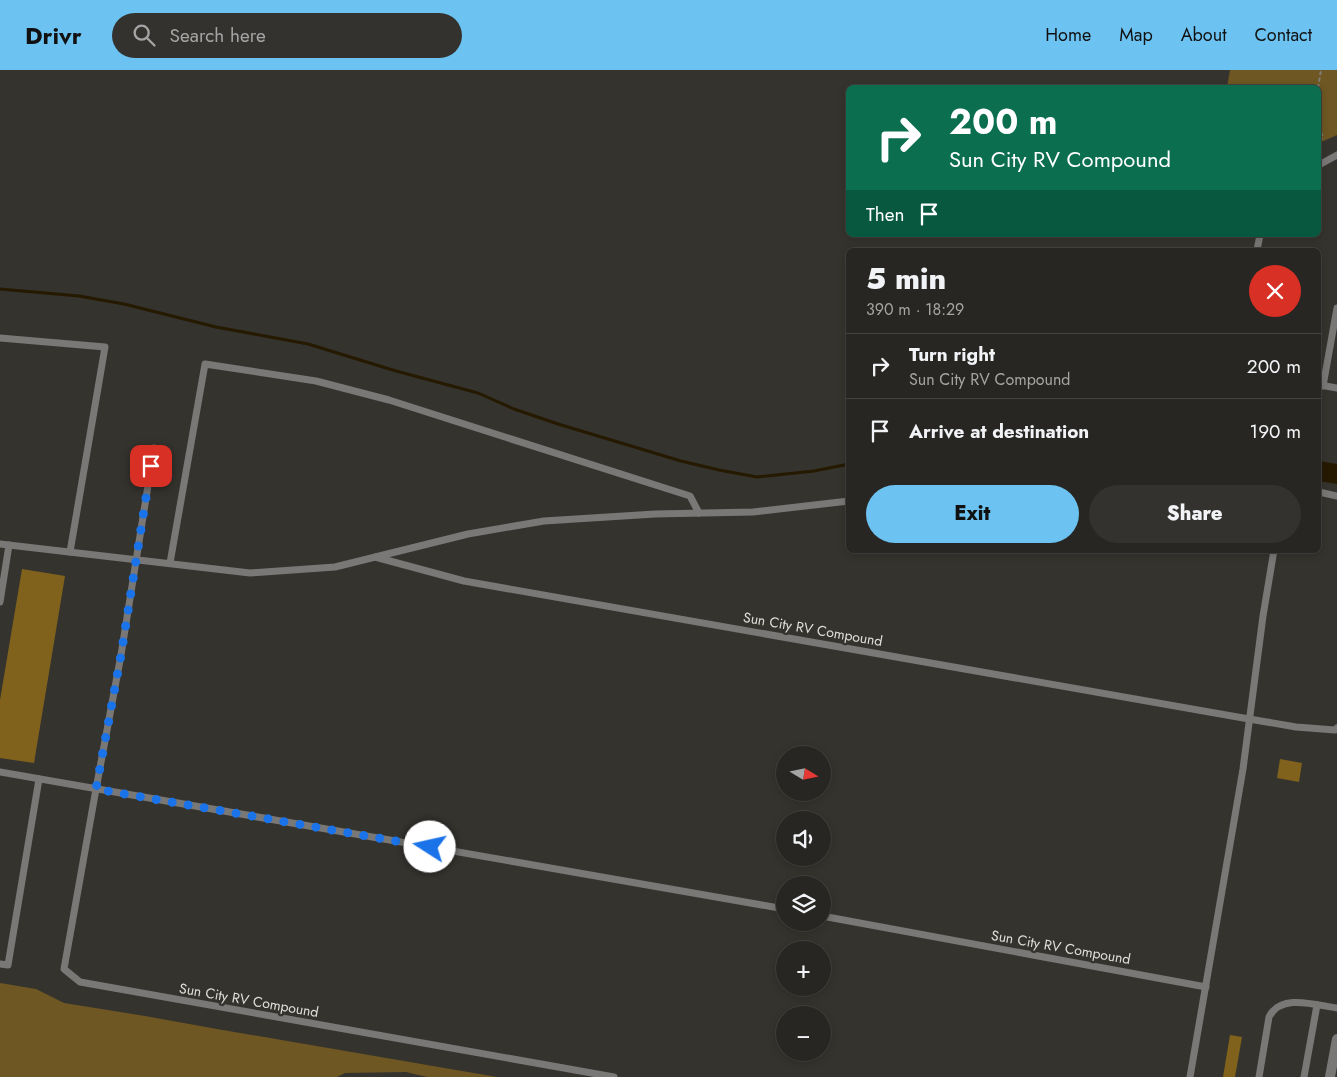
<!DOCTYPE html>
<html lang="en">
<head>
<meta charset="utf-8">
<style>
  :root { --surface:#282622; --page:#34322f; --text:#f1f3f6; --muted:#a5a5a5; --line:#444340; --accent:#6cc3f2 }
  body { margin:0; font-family:Jost,sans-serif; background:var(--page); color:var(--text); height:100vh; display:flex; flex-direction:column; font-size:19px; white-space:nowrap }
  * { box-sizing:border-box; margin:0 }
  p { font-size:16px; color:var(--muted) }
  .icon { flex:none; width:28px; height:28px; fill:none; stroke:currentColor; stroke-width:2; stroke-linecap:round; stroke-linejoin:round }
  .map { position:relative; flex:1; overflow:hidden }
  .drawer { position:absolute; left:846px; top:178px; width:475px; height:305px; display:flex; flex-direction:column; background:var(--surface); border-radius:8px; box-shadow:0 2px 8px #0003,0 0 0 1px var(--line) }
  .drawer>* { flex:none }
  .banner { position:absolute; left:846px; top:15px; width:475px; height:152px; border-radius:8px; box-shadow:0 2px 8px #0003,0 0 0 1px var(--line); background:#0b6e4f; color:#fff; overflow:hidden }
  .needle { width:32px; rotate:100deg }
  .controls { position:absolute; left:776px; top:676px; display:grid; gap:10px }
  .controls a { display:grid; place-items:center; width:55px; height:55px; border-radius:50%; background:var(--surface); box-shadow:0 2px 8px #0003,0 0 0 1px var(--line); font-size:25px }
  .pin { position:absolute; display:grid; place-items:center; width:42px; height:42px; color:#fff; margin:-21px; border-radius:10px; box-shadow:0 2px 8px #0006 }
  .me { position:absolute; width:55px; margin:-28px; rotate:280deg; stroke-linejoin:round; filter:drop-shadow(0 0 4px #0008) }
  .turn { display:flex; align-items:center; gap:18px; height:105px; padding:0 20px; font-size:22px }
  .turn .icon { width:65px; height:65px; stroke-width:2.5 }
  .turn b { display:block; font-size:35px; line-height:42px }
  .then { display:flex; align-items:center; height:48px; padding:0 20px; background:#0003; gap:10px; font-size:19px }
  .round { display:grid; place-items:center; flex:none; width:52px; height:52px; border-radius:26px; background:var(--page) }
  .headline { display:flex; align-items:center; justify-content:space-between; height:85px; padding:0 20px }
  h1 { font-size:30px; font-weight:800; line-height:38px }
  .primary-button { display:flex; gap:10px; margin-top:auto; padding:10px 20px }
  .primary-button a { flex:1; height:58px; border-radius:30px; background:var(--accent); color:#111; font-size:20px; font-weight:800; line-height:58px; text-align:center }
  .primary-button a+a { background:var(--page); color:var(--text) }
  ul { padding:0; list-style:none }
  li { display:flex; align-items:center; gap:15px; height:65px; padding:0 20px; border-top:1px solid var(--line) }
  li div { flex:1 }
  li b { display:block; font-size:19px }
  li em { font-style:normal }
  header { display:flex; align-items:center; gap:30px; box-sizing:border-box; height:70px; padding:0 25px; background:var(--accent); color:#111 }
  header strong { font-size:24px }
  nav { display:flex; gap:28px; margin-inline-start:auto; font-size:18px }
  .search { width:350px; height:45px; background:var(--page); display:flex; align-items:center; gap:12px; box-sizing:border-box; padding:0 18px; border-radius:28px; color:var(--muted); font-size:19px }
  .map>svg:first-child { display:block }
  .green { fill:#6e5722 }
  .water { fill:#251900 }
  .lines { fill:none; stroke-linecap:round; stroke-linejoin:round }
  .stream { stroke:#251900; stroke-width:3 }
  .building { fill:#80621d }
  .path { stroke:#7f7d79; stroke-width:2; stroke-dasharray:4 2.5; stroke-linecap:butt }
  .service { stroke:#797876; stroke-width:7 }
  .minor { stroke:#797876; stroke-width:10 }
  .route { stroke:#1a73e8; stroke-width:9; stroke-dasharray:0 16.2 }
  .labels { text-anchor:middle; stroke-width:5; stroke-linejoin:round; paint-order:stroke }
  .street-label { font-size:14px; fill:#e0dfdc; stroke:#35332e }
</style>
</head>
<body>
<header>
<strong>Drivr</strong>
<div class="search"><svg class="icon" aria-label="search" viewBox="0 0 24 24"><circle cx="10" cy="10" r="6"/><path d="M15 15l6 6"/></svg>Search here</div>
<nav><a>Home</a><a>Map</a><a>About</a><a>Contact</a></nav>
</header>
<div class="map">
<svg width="1337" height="1007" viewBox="0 0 1337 1007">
  <rect width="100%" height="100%" fill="#35332e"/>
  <!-- green -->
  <g class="green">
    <polygon points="1230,0 1337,0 1337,65 1319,73 1319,18 1227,17"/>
    <polygon points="0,913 36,919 64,933 145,946 217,959 497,1007 427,1007 406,1002 345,1003 337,1007 0,1007"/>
  </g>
  <!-- water -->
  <polygon class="water" points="1319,391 1337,394 1337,414 1319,411"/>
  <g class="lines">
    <!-- stream -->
    <polyline class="stream" points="0,219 79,226 124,234 216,257 308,274 396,301 478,323 514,339 558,354 681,391 719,400 757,407 814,401 849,394"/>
  </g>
  <!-- building -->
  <g class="building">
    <polygon points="22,499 65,506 34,693 0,688 0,630"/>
    <polygon points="1280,689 1302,693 1299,712 1277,708"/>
    <polygon points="1230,965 1242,967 1235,1007 1223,1007"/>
  </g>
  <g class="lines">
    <!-- path -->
    <g class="path">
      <polyline points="1318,18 1321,0"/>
      <polyline points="1319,56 1323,68 1319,70"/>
    </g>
    <!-- service -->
    <g class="service">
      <polyline points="1319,95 1337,85"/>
      <polyline points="1257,180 1260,165"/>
      <polyline points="0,268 105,277 70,482"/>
      <polyline points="1320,315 1337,318"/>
      <polyline points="1323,316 1337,238"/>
      <polyline points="154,378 121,585 96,719 64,899 80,912 614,1007"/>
      <polyline points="1319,422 1337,426"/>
      <polyline points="0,474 250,503 335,497 468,464 544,451 655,444 753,442 849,431"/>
      <polyline points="375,487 464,511 1249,649 1296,657 1335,660 1337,658"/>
      <polyline points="170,493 205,294 316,311 389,330 690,426 699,443"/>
      <polyline points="0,532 9,475"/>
      <polyline points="0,702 785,839"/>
      <polyline points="822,846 1206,917"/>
      <polyline points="0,894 8,895 39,709"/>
      <polyline points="1190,1007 1243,699 1263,546 1274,480"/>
      <path d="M 1259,1007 L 1269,947 C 1281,923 1315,935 1337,938"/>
      <polyline points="1304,1007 1317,935"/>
    </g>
    <!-- minor -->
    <polyline class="minor" points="1330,1007 1337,969"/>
  </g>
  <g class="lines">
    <!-- route -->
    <polyline class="route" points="151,396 121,585 96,719 430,777"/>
  </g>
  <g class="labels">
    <!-- street labels -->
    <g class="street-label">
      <text transform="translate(813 559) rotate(10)" y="5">Sun City RV Compound</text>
      <text transform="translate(1061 877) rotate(10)" y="5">Sun City RV Compound</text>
      <text transform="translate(249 930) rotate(10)" y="5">Sun City RV Compound</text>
    </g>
  </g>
</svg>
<div class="controls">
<a><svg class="needle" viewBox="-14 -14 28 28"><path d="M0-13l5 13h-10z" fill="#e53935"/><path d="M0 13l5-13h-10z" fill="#a5a5a5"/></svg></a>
<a><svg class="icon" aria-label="sound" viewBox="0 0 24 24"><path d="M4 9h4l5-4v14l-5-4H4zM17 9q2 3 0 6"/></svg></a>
<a><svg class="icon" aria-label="layers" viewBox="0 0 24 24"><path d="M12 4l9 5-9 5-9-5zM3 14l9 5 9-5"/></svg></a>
<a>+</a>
<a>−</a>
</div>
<div class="pin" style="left:151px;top:396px;background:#d93025"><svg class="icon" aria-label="arrive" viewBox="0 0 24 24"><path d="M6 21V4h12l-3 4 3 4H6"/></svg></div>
<svg class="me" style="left:430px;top:777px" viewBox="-20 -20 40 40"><circle r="19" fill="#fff"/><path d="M0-13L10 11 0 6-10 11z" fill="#1a73e8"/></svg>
<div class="banner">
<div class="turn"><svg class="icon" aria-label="right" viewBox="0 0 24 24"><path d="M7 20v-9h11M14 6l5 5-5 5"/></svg><div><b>200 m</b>Sun City RV Compound</div></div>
<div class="then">Then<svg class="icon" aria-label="arrive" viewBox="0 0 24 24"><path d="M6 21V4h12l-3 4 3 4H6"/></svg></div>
</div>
<section class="drawer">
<div class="headline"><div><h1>5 min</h1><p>390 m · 18:29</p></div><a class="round" style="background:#d93025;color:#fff"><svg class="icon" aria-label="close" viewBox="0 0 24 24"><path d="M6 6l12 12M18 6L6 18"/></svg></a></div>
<ul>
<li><svg class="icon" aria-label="right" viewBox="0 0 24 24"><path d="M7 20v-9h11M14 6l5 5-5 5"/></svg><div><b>Turn right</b><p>Sun City RV Compound</p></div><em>200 m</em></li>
<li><svg class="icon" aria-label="arrive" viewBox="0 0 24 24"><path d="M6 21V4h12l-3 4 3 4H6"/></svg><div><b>Arrive at destination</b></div><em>190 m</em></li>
</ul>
<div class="primary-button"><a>Exit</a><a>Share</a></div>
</section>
</div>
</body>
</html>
